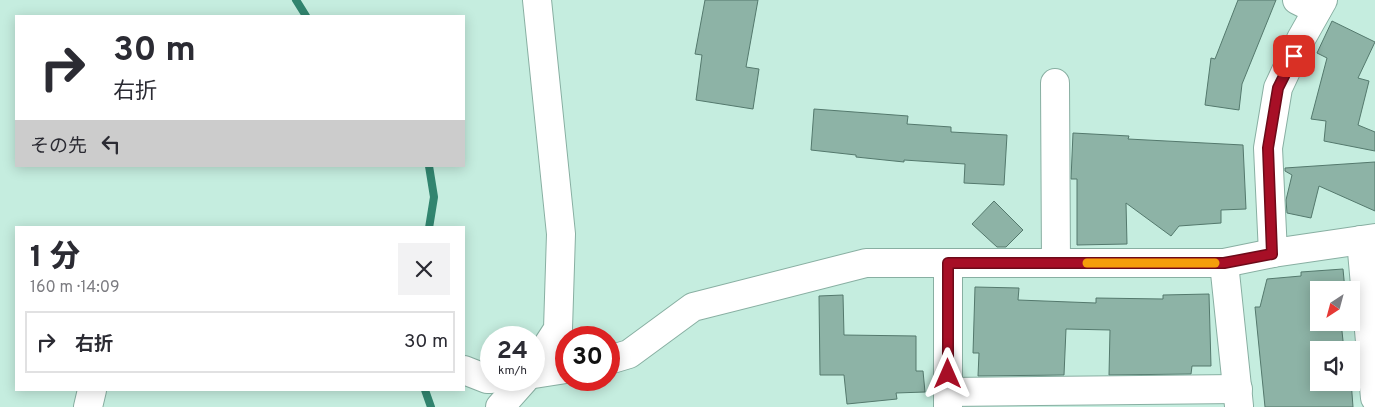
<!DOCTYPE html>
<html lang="ja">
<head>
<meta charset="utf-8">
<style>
  :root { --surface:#fff; --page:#f2f2f3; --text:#2b2b33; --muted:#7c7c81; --line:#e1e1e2 }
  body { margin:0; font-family:Overpass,"Noto Sans JP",sans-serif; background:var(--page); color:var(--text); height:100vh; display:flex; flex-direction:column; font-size:19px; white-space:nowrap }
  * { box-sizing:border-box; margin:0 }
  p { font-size:16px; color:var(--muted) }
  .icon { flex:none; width:28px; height:28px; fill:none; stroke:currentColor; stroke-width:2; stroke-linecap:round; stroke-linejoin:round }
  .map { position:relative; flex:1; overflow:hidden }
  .sheet { position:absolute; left:15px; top:226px; width:450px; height:165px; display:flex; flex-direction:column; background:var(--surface); border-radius:0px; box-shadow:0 2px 12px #0003 }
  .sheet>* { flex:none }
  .hud { position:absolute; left:15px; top:15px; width:450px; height:152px; border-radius:0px; box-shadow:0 2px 12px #0003; background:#fff; color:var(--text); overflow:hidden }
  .needle { width:32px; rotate:216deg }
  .fabs { position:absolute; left:1310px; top:281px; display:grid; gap:10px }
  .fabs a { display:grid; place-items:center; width:50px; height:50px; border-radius:0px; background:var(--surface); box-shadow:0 2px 12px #0003; font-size:25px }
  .speed { position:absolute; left:480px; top:326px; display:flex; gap:10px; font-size:25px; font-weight:700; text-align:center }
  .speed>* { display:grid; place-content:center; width:65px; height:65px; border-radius:50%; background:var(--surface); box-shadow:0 2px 12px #0003; line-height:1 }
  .speed small { font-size:12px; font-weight:400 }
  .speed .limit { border:8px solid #d22; background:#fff; color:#111 }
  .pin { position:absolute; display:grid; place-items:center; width:42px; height:42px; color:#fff; margin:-21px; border-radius:10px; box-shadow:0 2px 8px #0006 }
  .me { position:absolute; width:55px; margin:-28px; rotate:0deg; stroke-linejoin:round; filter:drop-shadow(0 0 4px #0008) }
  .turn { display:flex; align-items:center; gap:18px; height:105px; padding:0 15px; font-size:22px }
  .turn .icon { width:65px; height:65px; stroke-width:2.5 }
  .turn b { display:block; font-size:35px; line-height:42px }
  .then { display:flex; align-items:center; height:48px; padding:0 15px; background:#0003; gap:10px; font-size:19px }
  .round { display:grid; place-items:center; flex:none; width:52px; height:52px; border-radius:0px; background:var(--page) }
  .summary { display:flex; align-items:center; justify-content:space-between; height:85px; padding:0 15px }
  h1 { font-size:30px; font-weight:800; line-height:38px }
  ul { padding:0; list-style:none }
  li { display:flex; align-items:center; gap:15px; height:62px; margin:0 10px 8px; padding:0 5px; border:2px solid var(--line); border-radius:0px }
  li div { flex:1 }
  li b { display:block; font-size:19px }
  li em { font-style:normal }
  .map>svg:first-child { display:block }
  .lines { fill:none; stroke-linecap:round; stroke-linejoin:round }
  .stream { stroke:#31856f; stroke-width:8 }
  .building { fill:#8db3a6; stroke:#54796d }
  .minor-casing { stroke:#88afa2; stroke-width:30 }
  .minor { stroke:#fff; stroke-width:28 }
  .route-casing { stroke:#6d0a19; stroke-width:12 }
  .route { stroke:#a70f26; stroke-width:9 }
  .slow { stroke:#f59e0b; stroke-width:9 }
</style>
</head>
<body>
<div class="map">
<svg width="1375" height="407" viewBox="0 0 1375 407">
  <rect width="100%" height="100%" fill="#c5eddf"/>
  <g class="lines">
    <!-- stream -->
    <g class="stream">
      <polyline points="296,0 306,16"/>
      <polyline points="429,166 434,197 429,228"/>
      <polyline points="425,390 431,407"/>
    </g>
  </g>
  <!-- building -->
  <g class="building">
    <polygon points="705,0 758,0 746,67 759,69 753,109 696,100 702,55 695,54"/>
    <polygon points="1238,0 1276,0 1242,84 1239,110 1205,105 1211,58 1215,59"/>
    <polygon points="1332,21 1375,42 1358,78 1369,81 1358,125 1375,132 1375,151 1324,141 1326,121 1311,119 1327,58 1317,53"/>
    <polygon points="814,109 908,116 907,124 951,127 951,132 1007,135 1004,185 964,183 965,164 904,160 904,162 856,157 856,155 811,150"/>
    <polygon points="1073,133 1129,136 1128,139 1243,145 1246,209 1221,210 1221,223 1179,226 1171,236 1126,203 1127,244 1077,245 1077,179 1071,179"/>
    <polygon points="1375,162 1375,211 1319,186 1311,218 1287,213 1286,200 1292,175 1285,171 1285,168"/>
    <polygon points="994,201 1023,230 1006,247 997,247 972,224"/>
    <polygon points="1343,269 1345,290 1319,290 1319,322 1341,322 1344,350 1319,350 1319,382 1351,382 1351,380 1353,407 1265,407 1255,307 1260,307 1267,279 1301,276 1301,272"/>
    <polygon points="975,287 1019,288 1018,300 1096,303 1096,298 1163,299 1163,295 1209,294 1211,366 1192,366 1191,374 1109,375 1110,330 1066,329 1064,375 978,376 979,353 973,353"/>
    <polygon points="843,295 844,335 916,336 916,371 923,371 925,392 896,393 897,399 847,404 844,375 820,375 819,296"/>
  </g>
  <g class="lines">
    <!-- minor casing -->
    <g class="minor-casing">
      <g id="minor">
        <polyline points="1297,0 1317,10"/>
        <polyline points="1055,83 1056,263"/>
        <polyline points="1361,240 1375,398"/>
        <polyline points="1273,253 1268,148 1278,88 1301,39 1323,0"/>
        <polyline points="948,263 948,407"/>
        <polyline points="1224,263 1239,406"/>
        <polyline points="609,360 629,354 693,307 866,263 1224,263 1273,253 1375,238"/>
        <polyline points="534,366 558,329 561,234 537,0"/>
        <polyline points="464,370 487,379 491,379"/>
        <polyline points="534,374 566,369"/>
        <polyline points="948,392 1238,389"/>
        <polyline points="88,407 92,390"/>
        <polyline points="500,407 524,380"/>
      </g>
    </g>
    <!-- minor -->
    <use href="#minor" class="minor"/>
  </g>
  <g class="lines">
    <!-- route casing -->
    <g class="route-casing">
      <polyline id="route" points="948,374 948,263 1224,263 1272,254 1268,148 1278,88 1294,56"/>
    </g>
    <!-- route -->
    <use href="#route" class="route"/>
    <!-- slow -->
    <polyline class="slow" points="1087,263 1215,263"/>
  </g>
</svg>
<div class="fabs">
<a><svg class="needle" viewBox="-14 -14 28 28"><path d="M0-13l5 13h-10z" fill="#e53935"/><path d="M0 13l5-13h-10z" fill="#7c7c81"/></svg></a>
<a><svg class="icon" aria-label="sound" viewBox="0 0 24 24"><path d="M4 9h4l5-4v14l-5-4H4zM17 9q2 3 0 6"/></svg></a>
</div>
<div class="speed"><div>24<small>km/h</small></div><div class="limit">30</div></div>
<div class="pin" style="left:1294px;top:56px;background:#d93025"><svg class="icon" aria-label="arrive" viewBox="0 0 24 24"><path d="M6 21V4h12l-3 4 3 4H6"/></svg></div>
<svg class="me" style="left:948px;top:374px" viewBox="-20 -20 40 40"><path d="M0-17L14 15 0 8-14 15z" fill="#a70f26" stroke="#fff" stroke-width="4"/></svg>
<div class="hud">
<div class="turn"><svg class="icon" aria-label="right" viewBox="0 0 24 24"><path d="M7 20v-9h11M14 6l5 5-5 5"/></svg><div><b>30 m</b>右折</div></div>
<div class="then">その先<svg class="icon" aria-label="left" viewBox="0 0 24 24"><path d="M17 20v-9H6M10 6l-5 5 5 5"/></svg></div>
</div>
<section class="sheet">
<div class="summary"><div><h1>1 分</h1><p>160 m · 14:09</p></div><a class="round"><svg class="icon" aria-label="close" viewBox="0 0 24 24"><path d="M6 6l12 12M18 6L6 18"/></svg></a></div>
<ul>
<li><svg class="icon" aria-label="right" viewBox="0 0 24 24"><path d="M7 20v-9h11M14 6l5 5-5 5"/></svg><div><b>右折</b></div><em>30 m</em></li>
</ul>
</section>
</div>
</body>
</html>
